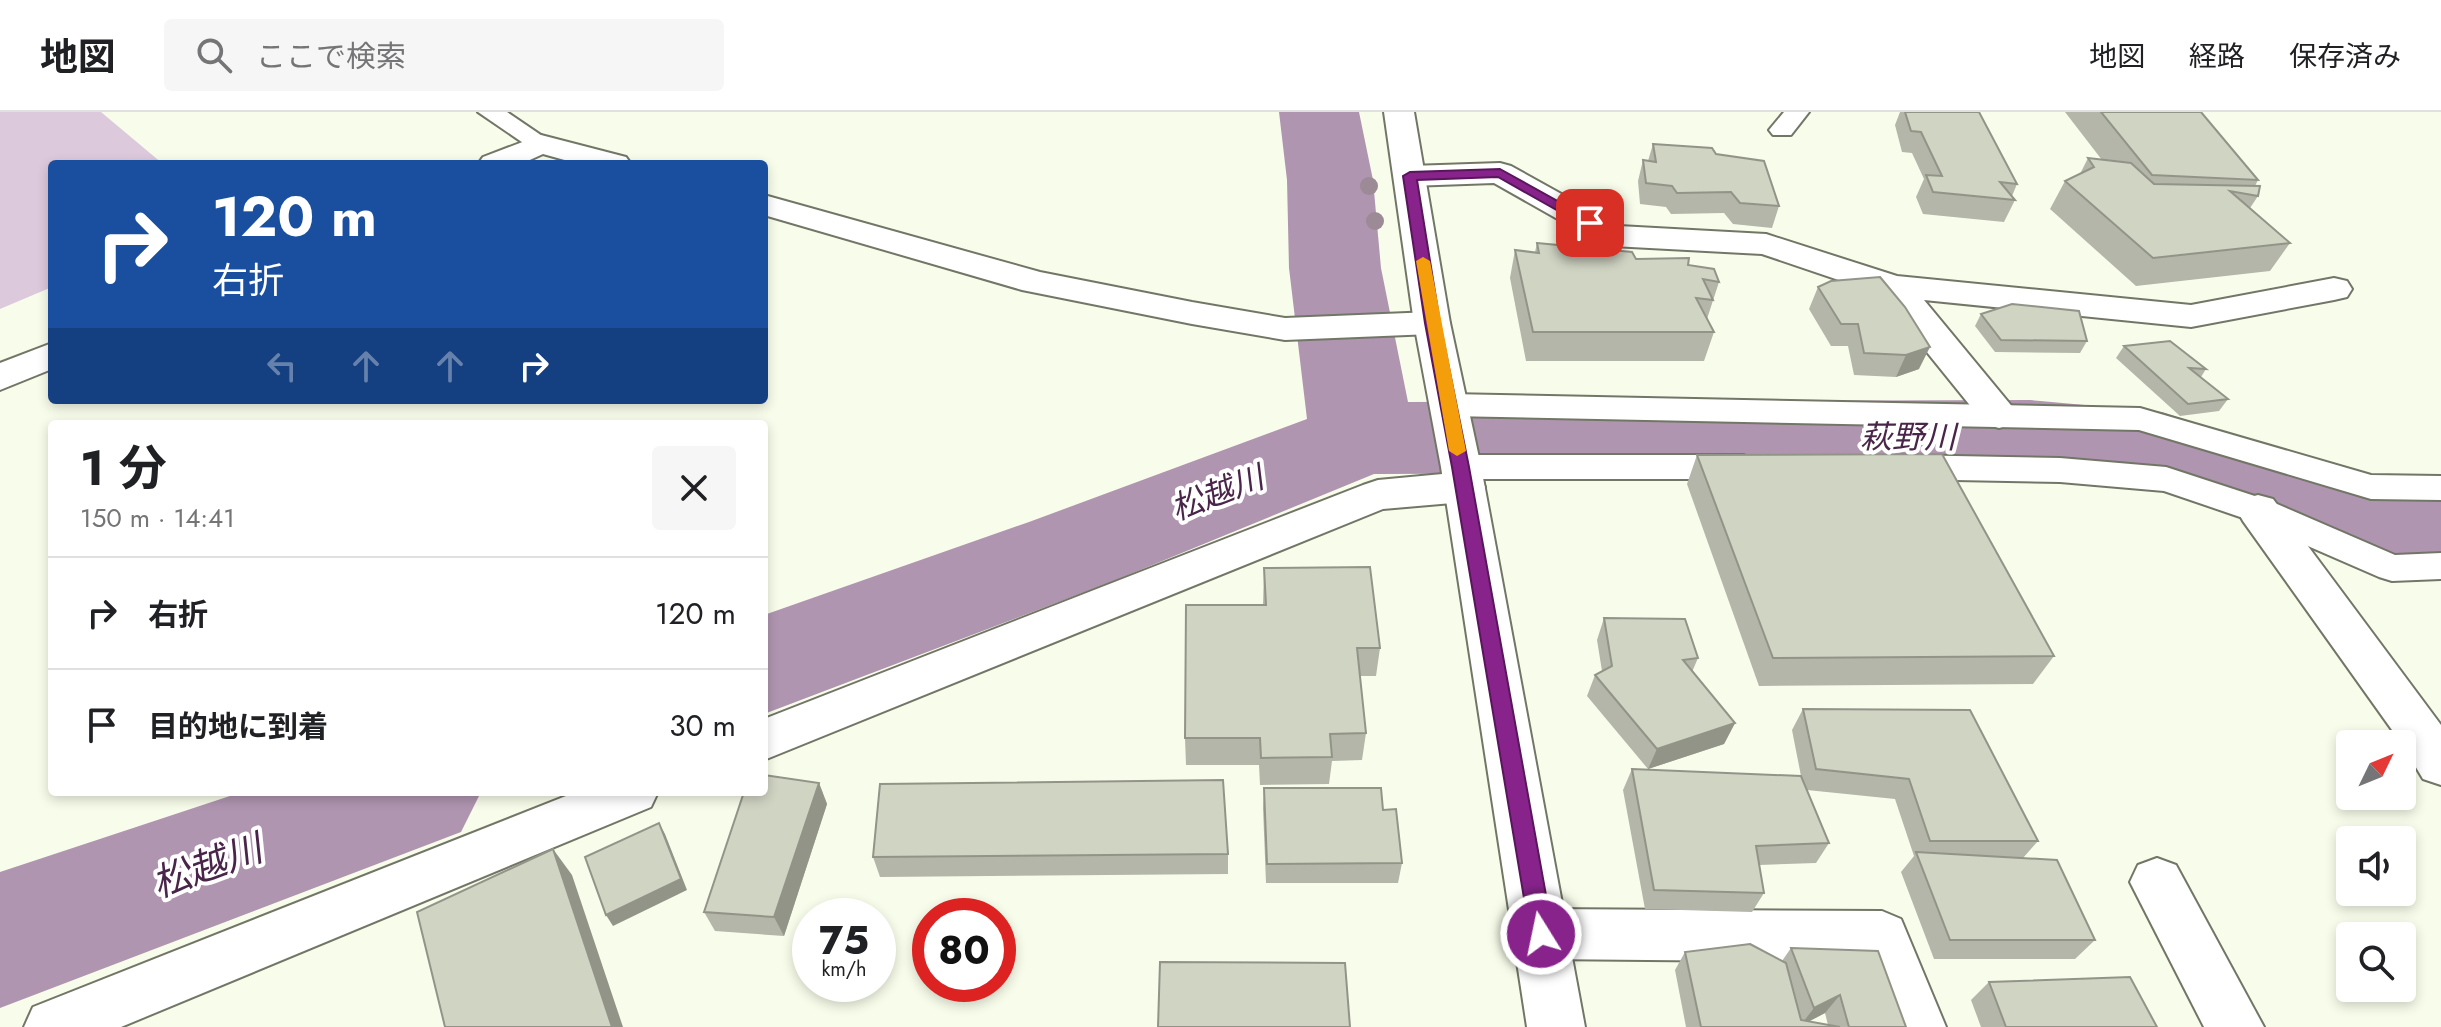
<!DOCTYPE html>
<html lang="ja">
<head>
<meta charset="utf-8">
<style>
  :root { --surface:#fff; --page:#f6f6f6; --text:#202124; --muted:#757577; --line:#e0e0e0 }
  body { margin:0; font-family:Jost,"Noto Sans JP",sans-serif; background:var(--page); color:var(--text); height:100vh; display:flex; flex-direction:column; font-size:30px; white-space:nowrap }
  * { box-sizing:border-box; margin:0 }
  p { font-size:26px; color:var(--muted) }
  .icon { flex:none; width:44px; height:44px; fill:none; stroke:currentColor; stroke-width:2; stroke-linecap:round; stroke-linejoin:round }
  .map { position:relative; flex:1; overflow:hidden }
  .side { position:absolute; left:48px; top:308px; width:720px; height:376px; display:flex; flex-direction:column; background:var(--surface); border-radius:8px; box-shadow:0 4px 12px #0003 }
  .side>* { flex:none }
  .hud { position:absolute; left:48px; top:48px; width:720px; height:244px; border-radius:8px; box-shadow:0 4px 12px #0003; background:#1a4fa0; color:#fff; overflow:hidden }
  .needle { width:52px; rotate:47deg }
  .tools { position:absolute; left:2336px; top:618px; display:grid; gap:16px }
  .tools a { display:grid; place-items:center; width:80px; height:80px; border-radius:8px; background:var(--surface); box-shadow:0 4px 12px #0003; font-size:40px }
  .speed { position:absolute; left:792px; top:786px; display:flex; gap:16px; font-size:40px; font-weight:700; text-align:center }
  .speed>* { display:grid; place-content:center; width:104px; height:104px; border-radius:50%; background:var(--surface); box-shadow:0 4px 12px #0003; line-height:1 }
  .speed small { font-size:20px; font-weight:400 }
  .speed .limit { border:12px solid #d22; background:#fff; color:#111 }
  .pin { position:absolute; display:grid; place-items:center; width:68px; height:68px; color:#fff; margin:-34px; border-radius:16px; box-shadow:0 4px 12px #0006 }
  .me { position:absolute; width:88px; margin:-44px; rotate:350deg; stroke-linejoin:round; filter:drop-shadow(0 0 6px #0008) }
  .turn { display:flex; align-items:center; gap:28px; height:168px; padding:0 32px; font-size:36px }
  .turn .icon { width:104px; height:104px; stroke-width:2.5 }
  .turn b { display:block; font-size:56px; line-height:68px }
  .lanes { display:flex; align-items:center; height:76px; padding:0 32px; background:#0003; justify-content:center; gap:40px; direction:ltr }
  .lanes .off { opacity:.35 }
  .round { display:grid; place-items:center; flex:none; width:84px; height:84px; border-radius:8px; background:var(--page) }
  .overview { display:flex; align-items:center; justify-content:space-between; height:136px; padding:0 32px }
  h1 { font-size:48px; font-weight:700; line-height:60px }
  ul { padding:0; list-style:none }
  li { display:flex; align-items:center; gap:24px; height:112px; padding:0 32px; border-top:2px solid var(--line) }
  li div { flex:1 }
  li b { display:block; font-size:30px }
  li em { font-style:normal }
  header { display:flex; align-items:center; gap:48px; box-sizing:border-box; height:112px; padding:0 40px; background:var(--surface); border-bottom:2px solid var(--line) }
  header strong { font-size:38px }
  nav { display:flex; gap:44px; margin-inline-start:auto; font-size:28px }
  .search { width:560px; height:72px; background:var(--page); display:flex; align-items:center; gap:20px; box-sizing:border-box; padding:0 28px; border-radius:8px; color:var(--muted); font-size:30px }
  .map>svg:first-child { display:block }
  .green { fill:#ddc9dc }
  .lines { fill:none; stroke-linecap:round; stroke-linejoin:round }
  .river { fill:#b095b0; fill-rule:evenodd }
  .service-casing { stroke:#727666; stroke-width:4 }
  .minor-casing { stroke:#727666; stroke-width:4 }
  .trunk-casing { stroke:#727666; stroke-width:4 }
  .service { fill:#fff; fill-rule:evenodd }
  .minor { fill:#fff; fill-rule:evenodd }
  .trunk { fill:#fff; fill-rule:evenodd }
  .tree { fill:#9c8a96 }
  .wall { fill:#b3b6a8; fill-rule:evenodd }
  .shaded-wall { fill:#929488 }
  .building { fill:#d0d4c3; stroke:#929488; stroke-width:2 }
  .route { fill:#87238b; stroke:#58175a; stroke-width:2 }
  .slow { fill:#f59e0b }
  .labels { text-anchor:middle; stroke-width:8; stroke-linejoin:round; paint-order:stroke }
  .water-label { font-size:32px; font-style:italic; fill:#4a254a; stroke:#fff }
  .near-water-label { font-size:38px; font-style:italic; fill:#4a254a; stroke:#fff }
</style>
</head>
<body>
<header>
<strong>地図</strong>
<div class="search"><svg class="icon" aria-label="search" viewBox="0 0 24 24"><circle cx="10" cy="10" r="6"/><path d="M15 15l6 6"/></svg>ここで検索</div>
<nav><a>地図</a><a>経路</a><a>保存済み</a></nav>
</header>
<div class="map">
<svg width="2441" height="915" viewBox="0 0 2441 915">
  <rect width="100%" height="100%" fill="#f8fdeb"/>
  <!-- green -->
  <polygon class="green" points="0,0 101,0 163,52 52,52 52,175 0,197"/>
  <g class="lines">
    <!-- river -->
    <g class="river">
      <polygon points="1279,0 1359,0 1373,68 1381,156 1408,290 2030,288 2162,300 2366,367 2441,370 2441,450 2360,447 2149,371 2030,360 1374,362 1111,470 764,602 764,503 1029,410 1307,307 1289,156 1287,68"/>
      <polygon points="242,680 481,680 461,720 0,896 0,760"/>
    </g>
    <!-- service casing -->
    <g class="service-casing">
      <g id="service">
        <polygon points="478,0 507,0 554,32 550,37 532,37"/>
        <polygon points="1784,0 1809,0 1791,23 1773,23 1769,18"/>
        <polygon points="1449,282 2140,296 2371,363 2441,364 2441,388 2371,387 2139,318 1449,304 1438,300 1433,293 1438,286"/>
        <polygon points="1461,343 1743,343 1755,347 1760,355 1755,363 1743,367 1461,367 1449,363 1444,355 1449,347"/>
        <polygon points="1902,343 2060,346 2166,355 2270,389 2395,443 2441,441 2441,467 2392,469 2379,465 2246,407 2164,379 2060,370 1902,367 1890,363 1885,355 1890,347"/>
      </g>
    </g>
    <!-- minor casing -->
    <g class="minor-casing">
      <g id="minor">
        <polygon points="541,23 626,45 631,52 579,52 543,42 521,52 478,52 483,45"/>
        <polygon points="1500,51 1511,54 1619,114 1766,122 1897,164 2191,193 2334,166 2347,169 2352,177 2347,185 2334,188 2191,215 1924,188 2019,303 2013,312 1999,316 1985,312 1880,182 1762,142 1612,134 1600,131 1494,71 1410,74 1399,71 1394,64 1399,57 1410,54"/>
        <polygon points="764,83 1040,160 1192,190 1285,206 1432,200 1445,203 1450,211 1445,219 1432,222 1285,228 1192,212 1022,178 764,103"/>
        <polygon points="52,231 52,257 0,278 0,251"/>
        <polygon points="1464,360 1479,365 1485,375 1479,385 1464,390 1383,397 764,648 764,607 1363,373 1378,368"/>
        <polygon points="2258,383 2273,387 2441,613 2441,673 2423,667 2402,632 2243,409 2237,398 2243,387"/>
        <polygon points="576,680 658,680 651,695 121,915 24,915 33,895"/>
        <polygon points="2157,746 2176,753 2264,915 2204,915 2130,770 2138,753"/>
        <polygon points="1541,797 1882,799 1901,807 1946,915 1888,915 1864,850 1541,847 1522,840 1514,822 1522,804"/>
      </g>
    </g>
    <!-- trunk casing -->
    <g class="trunk-casing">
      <polygon id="trunk" points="1384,0 1414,0 1450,211 1481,355 1585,915 1527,915 1441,355 1414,211"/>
    </g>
    <!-- service -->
    <use href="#service" class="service"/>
    <!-- minor -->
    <use href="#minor" class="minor"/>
    <!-- trunk -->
    <use href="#trunk" class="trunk"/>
  </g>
  <!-- trees -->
  <g class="tree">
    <circle cx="1369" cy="74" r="9"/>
    <circle cx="1375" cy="109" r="9"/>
  </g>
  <!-- wall -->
  <g class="wall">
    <polygon points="1900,0 1979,0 2017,72 2012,84 2015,88 2004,110 1923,102 1916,85 1924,67 1912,41 1902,40 1895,13"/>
    <polygon points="2065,0 2201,0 2258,68 2255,74 2258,84 2250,96 2290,131 2270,159 2136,174 2050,97 2065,69 2080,62 2088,46 2102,48"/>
    <polygon points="1653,32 1716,42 1779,94 1772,116 1733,112 1724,101 1671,102 1666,95 1640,92 1638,69 1643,48 1648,49"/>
    <polygon points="1537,131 1636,147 1688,153 1719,170 1707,207 1714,220 1704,249 1526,249 1510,166 1515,138 1535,140"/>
    <polygon points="1880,165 1919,257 1896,265 1854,263 1848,234 1831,234 1809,197 1818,175"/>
    <polygon points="1981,202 2087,229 2080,241 1995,240 1975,214"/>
    <polygon points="2124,234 2206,257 2201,265 2228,287 2219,299 2180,304 2116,246"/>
    <polygon points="1697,343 2054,544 2033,572 1759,574 1687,372"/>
    <polygon points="1264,456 1380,536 1376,564 1360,564 1366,621 1362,648 1332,649 1329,672 1260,673 1259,653 1186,653 1185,626 1263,493"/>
    <polygon points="1604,506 1698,546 1692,560 1735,611 1724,632 1648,657 1587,584 1595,563 1602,559 1597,528"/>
    <polygon points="1803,597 2038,729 2023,746 2095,828 2075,847 1934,847 1901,760 1914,744 1895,687 1807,678 1829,731 1816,751 1759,753 1764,781 1752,800 1645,797 1623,678 1632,657 1801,664 1792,618"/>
    <polygon points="819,671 827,692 784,824 715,819 704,800"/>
    <polygon points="1264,676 1383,698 1402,751 1398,771 1266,771 1263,696"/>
    <polygon points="1228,742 1228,762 880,765 873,745"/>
    <path d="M 1791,836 L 1906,915 L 1686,915 L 1675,858 L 1685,840 L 1782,849 ZM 1825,901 L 1828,913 L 1808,910 Z"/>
    <polygon points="1989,870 2157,915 1981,915 1971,888"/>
  </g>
  <!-- shaded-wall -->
  <g class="shaded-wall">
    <polygon points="1930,235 1919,257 1896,265 1906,243"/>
    <polygon points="1735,611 1724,632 1648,657 1657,637"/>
    <polygon points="819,671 827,692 784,824 774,805"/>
    <polygon points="659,711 665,722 687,778 613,814 606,803"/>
    <polygon points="553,737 572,763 623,915 612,915"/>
    <polygon points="1840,883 1825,901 1800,914 1814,896"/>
  </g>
  <!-- building -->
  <g class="building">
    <polygon points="1905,0 1979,0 2017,72 2000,70 2015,88 1933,80 1926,63 1942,64 1921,20 1911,19"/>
    <polygon points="2101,0 2201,0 2258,68 2152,63"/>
    <polygon points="1653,32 1712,36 1716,42 1764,49 1779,94 1740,91 1731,80 1677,81 1672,74 1646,71 1643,48 1656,50"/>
    <polygon points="2088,46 2131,51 2154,72 2260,74 2258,84 2230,79 2290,131 2153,146 2065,69 2094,55"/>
    <polygon points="1537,131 1632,140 1636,147 1689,146 1688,153 1714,157 1719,170 1703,167 1713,188 1696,186 1714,220 1533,220 1515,138 1539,141"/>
    <polygon points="1880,165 1905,195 1930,235 1906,243 1864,241 1858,212 1841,212 1818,175 1831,169"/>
    <polygon points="2012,192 2079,199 2087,229 2001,228 1981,202"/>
    <polygon points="2170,229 2206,257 2189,256 2228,287 2188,292 2124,234"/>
    <polygon points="1942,342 2054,544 1773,546 1697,343"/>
    <polygon points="1370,455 1380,536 1357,536 1366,621 1330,622 1332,645 1261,646 1260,626 1185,626 1186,493 1266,493 1264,456"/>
    <polygon points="1604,506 1685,507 1698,546 1683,548 1735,611 1657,637 1595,563 1612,554"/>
    <polygon points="1803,597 1970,598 2038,729 1930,729 1909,667 1816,657"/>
    <polygon points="1632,657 1801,664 1829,731 1756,734 1764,781 1654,778"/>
    <polygon points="764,663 819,671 774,805 704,800 744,680 764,680"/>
    <polygon points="1223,668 1228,742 873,745 880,672"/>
    <polygon points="1264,676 1381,676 1383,698 1396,697 1402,751 1267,752"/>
    <polygon points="659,711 681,767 606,803 585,745"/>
    <polygon points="553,737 612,915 445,915 417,800"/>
    <polygon points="1916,740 2057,748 2095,828 1950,828"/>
    <polygon points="1750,832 1786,851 1801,908 1840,915 1701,915 1685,840"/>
    <polygon points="1791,836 1878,839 1906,915 1849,915 1840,883 1814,896"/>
    <polygon points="1160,850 1345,851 1350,915 1158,915"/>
    <polygon points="2130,865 2157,915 2006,915 1989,870"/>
  </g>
  <!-- route -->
  <polygon class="route" points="1500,57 1597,111 1585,114 1498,65 1417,68 1440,211 1469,355 1553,822 1549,829 1541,832 1533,829 1530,822 1452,355 1425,211 1403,64 1410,60"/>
  <!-- slow -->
  <polygon class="slow" points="1423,145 1430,149 1466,339 1457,344 1449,339 1416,149"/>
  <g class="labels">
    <!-- water labels -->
    <g class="water-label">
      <text x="1908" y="336">萩野川</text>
      <text transform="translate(1217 381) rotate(-21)" y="11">松越川</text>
    </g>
    <!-- near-water labels -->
    <g class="near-water-label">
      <text transform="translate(207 754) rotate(-20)" y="13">松越川</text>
    </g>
  </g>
</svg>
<div class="tools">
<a><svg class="needle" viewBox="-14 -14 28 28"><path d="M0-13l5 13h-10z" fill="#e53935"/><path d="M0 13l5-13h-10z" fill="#757577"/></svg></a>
<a><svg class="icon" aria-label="sound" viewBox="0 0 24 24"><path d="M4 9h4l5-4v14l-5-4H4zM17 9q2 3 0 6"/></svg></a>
<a><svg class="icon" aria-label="search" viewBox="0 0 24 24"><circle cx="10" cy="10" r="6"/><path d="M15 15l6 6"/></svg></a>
</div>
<div class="speed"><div>75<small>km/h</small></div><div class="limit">80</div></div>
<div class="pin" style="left:1590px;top:111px;background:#d93025"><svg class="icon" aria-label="arrive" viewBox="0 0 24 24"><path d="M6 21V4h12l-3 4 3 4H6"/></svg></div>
<svg class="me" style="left:1541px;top:822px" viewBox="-20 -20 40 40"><circle r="17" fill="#87238b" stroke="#fff" stroke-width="3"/><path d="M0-11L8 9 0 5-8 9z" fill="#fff"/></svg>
<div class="hud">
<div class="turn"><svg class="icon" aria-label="right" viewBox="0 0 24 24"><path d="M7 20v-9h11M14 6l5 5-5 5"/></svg><div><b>120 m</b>右折</div></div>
<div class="lanes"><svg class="icon off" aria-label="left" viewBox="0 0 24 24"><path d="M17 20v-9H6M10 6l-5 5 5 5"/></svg><svg class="icon off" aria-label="ahead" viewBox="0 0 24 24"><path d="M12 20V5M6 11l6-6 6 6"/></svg><svg class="icon off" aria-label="ahead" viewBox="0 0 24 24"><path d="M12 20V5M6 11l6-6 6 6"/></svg><svg class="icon" aria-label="right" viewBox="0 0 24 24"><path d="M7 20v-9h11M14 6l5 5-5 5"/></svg></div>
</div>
<section class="side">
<div class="overview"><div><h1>1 分</h1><p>150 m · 14:41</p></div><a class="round"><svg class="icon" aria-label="close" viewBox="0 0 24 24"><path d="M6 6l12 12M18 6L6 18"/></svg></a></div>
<ul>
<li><svg class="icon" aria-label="right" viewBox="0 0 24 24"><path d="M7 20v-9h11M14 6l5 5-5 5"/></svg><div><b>右折</b></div><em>120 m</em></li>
<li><svg class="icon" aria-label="arrive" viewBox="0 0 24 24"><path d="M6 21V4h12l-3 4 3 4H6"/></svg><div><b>目的地に到着</b></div><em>30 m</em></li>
</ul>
</section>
</div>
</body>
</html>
